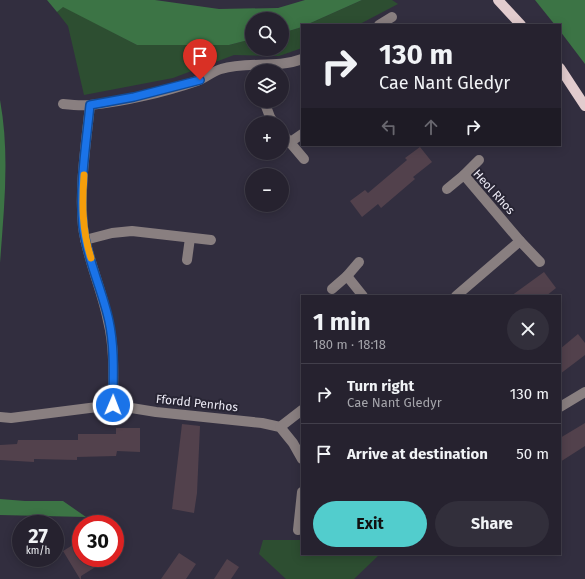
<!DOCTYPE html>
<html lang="en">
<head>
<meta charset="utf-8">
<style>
  :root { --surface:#26222f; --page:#322f3b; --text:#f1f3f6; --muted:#a4a4aa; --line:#423f4b; --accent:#52cdcd }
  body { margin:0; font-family:"Fira Sans",sans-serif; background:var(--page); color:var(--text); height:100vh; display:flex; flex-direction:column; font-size:15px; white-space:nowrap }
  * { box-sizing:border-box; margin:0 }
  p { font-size:13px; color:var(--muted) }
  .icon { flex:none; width:22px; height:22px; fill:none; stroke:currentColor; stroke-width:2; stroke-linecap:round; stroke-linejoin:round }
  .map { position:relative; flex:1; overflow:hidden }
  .panel { position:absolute; left:301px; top:295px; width:260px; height:260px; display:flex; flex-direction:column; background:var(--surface); border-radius:0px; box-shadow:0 2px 10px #0003,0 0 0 1px var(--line) }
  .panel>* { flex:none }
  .banner { position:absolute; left:301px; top:24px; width:260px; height:122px; border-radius:0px; box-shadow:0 2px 10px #0003,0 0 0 1px var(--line); background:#26222f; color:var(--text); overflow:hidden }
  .tools { position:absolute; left:245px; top:12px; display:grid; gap:8px }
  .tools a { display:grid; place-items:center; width:44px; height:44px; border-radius:50%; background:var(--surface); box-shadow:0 2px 10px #0003,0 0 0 1px var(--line); font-size:20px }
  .speed { position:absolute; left:12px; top:515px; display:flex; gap:8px; font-size:20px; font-weight:700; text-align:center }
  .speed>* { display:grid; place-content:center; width:52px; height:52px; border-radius:50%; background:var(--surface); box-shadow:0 2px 10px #0003,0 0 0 1px var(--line); line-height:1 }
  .speed small { font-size:10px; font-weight:400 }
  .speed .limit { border:6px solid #d22; background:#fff; color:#111 }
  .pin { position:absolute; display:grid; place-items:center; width:34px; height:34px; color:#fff; margin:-41px -17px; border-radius:50% 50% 50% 0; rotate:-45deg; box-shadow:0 0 4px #0007 }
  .pin .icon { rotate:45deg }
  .me { position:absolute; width:44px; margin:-22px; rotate:1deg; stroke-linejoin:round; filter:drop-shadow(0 0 3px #0008) }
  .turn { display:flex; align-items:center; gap:14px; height:84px; padding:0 12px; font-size:18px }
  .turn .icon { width:52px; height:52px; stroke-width:2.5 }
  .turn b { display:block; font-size:28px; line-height:34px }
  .lanes { display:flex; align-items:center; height:38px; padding:0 12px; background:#0003; justify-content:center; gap:20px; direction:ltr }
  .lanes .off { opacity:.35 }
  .round { display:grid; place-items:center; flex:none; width:42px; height:42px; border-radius:21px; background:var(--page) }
  .summary { display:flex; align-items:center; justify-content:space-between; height:68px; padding:0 12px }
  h1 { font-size:24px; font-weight:700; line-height:30px }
  .button { display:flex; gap:8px; margin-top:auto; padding:8px 12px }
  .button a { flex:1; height:46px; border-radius:24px; background:var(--accent); color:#111; font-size:16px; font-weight:700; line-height:46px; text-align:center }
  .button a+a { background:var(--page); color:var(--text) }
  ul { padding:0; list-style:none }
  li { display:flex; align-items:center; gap:12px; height:60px; padding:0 12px; border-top:1px solid var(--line) }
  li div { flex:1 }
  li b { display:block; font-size:15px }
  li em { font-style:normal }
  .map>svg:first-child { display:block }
  .green { fill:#2d4e31 }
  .forest { fill:#3c7445 }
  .building { fill:#52414c }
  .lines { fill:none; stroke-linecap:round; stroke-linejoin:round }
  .minor { stroke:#897f80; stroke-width:10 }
  .major { stroke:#e2ccce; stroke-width:10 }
  .route-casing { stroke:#114b97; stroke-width:10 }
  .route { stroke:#1a73e8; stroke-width:7 }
  .slow { stroke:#f59e0b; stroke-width:7 }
  .labels { text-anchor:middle; stroke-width:4; stroke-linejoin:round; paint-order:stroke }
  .street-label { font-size:12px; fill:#eceaf5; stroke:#282534 }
</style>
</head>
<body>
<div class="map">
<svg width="585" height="579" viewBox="0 0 585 579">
  <rect width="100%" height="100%" fill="#322e3f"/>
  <!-- green -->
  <g class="green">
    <polygon points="362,0 392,0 398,4 358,25 306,25"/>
    <polygon points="63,6 137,45 229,45 252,39 252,49 282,49 282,33 302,27 302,48 279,56 234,55 173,78 84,95 68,26 57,12"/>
    <polygon points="263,540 302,540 302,554 380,554 354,579 286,579 259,554"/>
  </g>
  <!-- forest -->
  <g class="forest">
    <polygon points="47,0 155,0 219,9 278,8 305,0 362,0 306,25 302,25 302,27 282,33 282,19 252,19 252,39 229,45 137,45 63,7 57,12"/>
    <polygon points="535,0 585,0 585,64 560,31 560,25 555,25"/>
    <path d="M 0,100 C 10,154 4,208 0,263 Z"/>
    <polygon points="0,499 25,501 63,501 86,517 0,515"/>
  </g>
  <!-- building -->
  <g class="building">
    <polygon points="420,147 432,162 413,177 415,179 381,208 378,204 362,217 350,201 365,190 368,193 407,160 405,158"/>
    <polygon points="544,272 556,288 546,296 511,296"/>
    <polygon points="578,334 585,343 585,355 560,374 560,349"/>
    <polygon points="585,423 585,446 560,462 560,438"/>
    <polygon points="182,424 200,426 197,493 194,513 172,509"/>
    <polygon points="116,428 140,428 140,452 117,451 116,456 77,457 77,460 34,459 34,462 0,460 0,445 17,444 18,440 78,440 78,434 116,434"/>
    <polygon points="81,540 81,558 110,558 81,576 81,579 80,579 63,551"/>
    <polygon points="179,553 196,564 186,579 161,579"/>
    <polygon points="227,559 239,567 231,579 214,579"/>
  </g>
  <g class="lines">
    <!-- minor -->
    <g class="minor">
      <polyline points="379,25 392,17"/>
      <polyline points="264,101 270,117 274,123"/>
      <path d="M 63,104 C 72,105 81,106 90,105 C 123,102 165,92 197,81 C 205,78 213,71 221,69 C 248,61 276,69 302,59"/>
      <path d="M 90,105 C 86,144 79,188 83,227 C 87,259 102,289 108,321 C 115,349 113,377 113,405"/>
      <polyline points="282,133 304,159"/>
      <polyline points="289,143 302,134"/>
      <polyline points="464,175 479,160"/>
      <polyline points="447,189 464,175 520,241 540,262"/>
      <polyline points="85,240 112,233 132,231 211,240"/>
      <polyline points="187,260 190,238"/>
      <polyline points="347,276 359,262"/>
      <polyline points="332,289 347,276 363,296"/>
      <polyline points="456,296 520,241"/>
      <polyline points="560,407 585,392"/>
      <polyline points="0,417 11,418 113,405 156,412 262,423 280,427 293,443 302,459"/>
      <polyline points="280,427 302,410"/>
      <polyline points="298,530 302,492"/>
    </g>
    <!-- major -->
    <g class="major">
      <polyline points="498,0 521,25"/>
      <polyline points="560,68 585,106"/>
    </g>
  </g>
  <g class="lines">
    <!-- route casing -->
    <g class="route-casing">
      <path id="route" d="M 113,405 C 113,377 115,349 109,321 C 102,289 87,259 83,227 C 79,187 86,145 90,105 L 134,97 L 200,80"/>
    </g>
    <!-- route -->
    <use href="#route" class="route"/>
    <!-- slow -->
    <path class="slow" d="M 84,175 C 82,204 82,230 91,258"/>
  </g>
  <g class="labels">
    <!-- street labels -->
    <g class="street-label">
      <text transform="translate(494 192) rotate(48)" y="4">Heol Rhos</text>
      <text transform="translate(197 403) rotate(6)" y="4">Ffordd Penrhos</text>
    </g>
  </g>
</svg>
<div class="tools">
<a><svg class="icon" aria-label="search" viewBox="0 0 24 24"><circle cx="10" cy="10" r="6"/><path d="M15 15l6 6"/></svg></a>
<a><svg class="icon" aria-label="layers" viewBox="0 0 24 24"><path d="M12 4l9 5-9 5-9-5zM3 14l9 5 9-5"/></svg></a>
<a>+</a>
<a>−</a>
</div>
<div class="speed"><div>27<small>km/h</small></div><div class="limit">30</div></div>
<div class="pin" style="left:200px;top:80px;background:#d93025"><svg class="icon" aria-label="arrive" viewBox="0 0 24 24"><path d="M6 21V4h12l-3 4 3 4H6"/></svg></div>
<svg class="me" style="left:113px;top:405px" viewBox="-20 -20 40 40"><circle r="17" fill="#1a73e8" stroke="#fff" stroke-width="3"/><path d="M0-11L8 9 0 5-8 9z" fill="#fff"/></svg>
<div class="banner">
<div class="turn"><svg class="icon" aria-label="right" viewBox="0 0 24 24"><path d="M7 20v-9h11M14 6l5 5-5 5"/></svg><div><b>130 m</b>Cae Nant Gledyr</div></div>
<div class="lanes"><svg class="icon off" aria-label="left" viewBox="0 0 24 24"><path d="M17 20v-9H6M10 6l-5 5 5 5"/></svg><svg class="icon off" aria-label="ahead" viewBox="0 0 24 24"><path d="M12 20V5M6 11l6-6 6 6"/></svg><svg class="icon" aria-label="right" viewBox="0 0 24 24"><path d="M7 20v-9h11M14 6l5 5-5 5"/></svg></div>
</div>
<section class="panel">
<div class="summary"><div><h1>1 min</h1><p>180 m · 18:18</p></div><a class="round"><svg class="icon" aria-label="close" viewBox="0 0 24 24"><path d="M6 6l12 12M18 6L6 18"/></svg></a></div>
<ul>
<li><svg class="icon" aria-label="right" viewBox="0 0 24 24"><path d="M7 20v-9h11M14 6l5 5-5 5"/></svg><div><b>Turn right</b><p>Cae Nant Gledyr</p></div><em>130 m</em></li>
<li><svg class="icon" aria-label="arrive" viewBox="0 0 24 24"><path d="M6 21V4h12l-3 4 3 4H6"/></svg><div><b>Arrive at destination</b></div><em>50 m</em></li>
</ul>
<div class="button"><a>Exit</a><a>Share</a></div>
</section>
</div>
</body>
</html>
